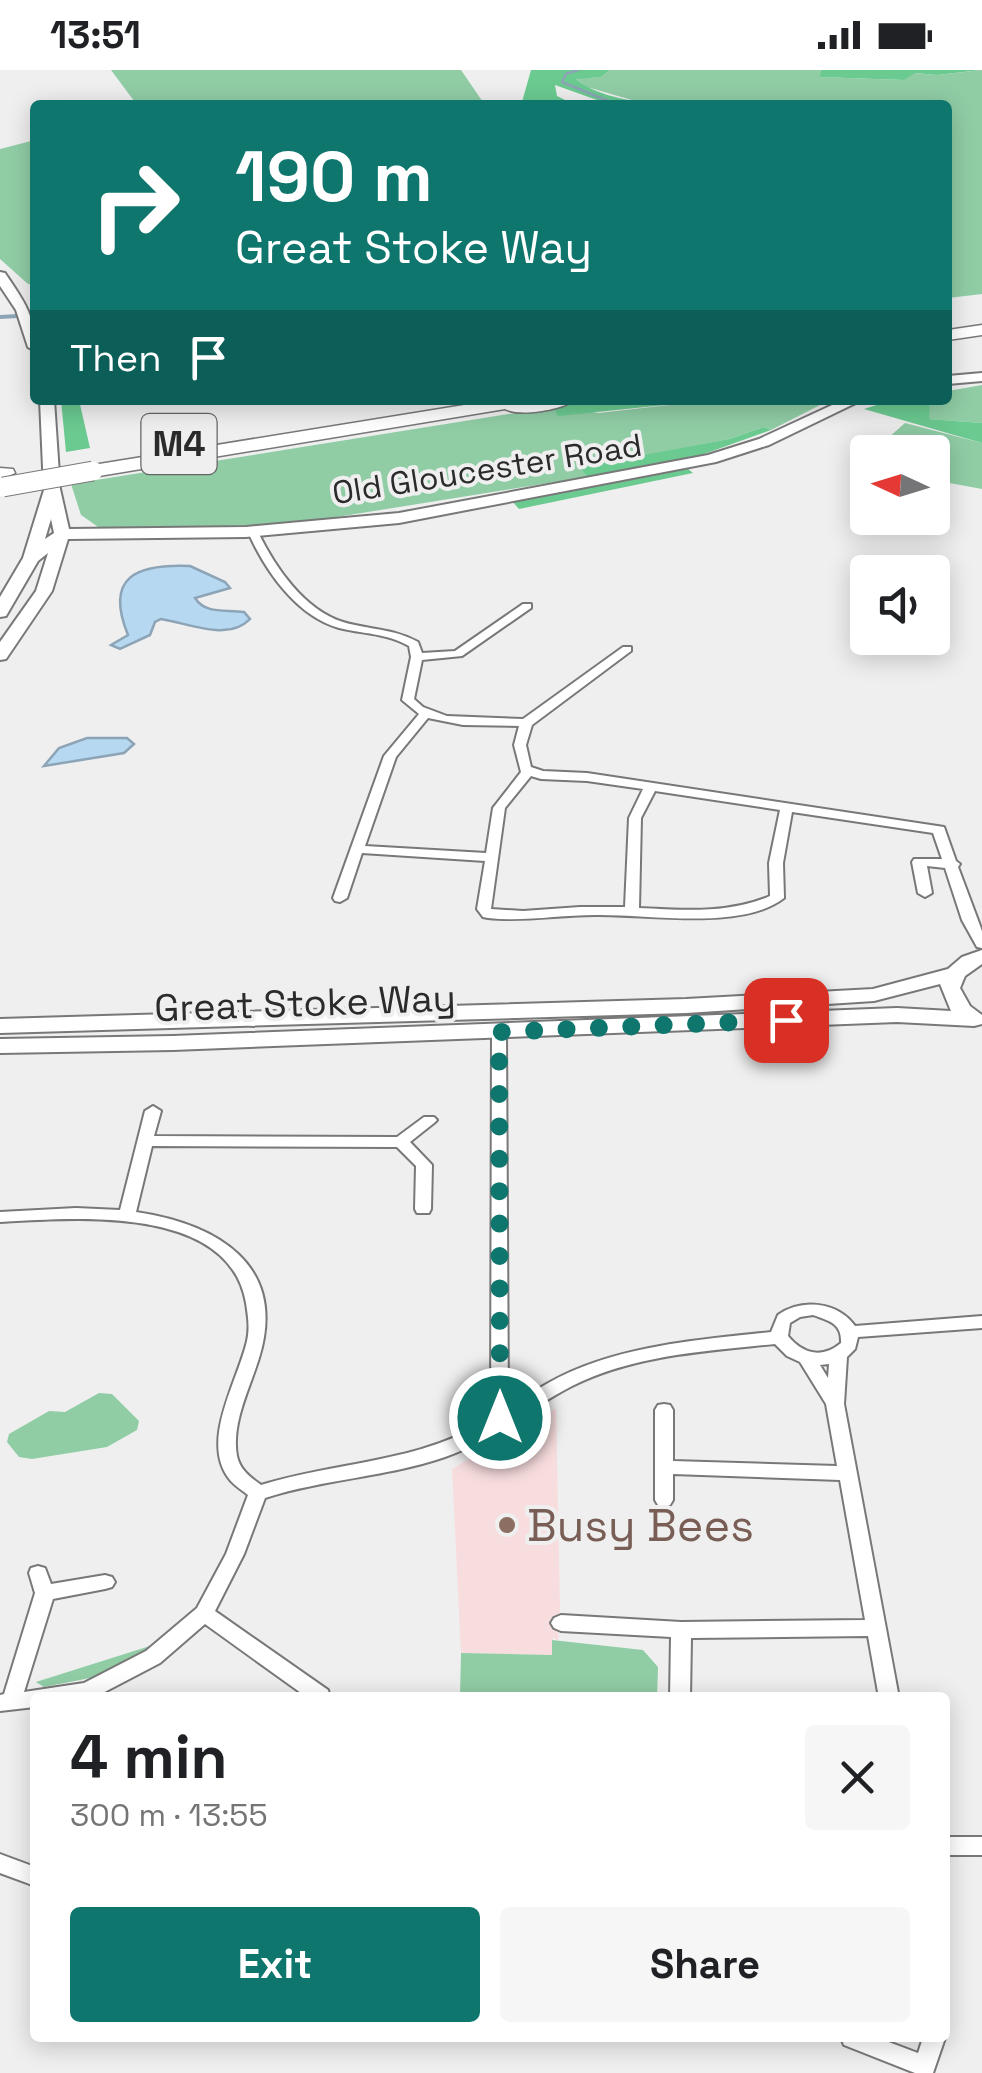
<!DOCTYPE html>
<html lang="en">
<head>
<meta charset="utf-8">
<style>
  :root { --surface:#fff; --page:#f6f6f6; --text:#202124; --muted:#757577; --accent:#0f766e }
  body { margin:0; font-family:"Space Grotesk",sans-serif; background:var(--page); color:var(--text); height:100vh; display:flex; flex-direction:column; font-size:38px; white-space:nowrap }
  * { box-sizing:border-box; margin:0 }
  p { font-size:32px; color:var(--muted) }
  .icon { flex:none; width:55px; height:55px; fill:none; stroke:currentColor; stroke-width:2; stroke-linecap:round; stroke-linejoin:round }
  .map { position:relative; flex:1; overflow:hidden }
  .side { position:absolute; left:30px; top:1622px; width:920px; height:350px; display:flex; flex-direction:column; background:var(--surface); border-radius:10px; box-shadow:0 5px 25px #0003 }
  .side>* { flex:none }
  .banner { position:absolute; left:30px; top:30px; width:922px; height:305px; border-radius:10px; box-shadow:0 5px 25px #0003; background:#0f766e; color:#fff; overflow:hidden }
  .needle { width:65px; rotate:274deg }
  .buttons { position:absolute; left:850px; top:365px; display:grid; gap:20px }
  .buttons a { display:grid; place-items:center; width:100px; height:100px; border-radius:10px; background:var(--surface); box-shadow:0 5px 25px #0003; font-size:50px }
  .pin { position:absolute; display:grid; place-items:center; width:85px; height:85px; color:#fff; margin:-42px; border-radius:20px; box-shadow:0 5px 15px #0006 }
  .me { position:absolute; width:110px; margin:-55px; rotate:0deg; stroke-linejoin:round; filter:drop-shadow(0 0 8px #0008) }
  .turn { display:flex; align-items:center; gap:35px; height:210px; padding:0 40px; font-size:45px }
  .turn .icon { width:130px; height:130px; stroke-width:2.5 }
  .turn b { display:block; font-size:70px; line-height:85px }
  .then { display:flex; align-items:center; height:95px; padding:0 40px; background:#0003; gap:20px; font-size:38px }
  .round { display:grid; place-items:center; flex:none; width:105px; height:105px; border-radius:10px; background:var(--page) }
  .head { display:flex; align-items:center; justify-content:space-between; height:170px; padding:0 40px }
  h1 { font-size:60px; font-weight:700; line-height:75px }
  .button { display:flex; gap:20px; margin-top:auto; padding:20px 40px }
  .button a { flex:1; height:115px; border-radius:10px; background:var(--accent); color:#fff; font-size:40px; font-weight:700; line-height:115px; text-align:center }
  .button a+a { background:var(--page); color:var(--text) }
  .status { display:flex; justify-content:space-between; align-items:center; height:70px; padding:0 50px; background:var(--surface); direction:ltr }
  .status svg { height:28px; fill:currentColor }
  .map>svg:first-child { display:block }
  .education { fill:#f8ddde }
  .green { fill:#90cda5 }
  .forest { fill:#6bca90 }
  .water { fill:#b6d8f1; stroke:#8ca4b6; stroke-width:2.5 }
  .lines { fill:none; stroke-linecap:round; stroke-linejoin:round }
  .stream-far1 { stroke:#8ca4b6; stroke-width:2.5 }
  .stream { stroke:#8ca4b6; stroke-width:4 }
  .street-casing { stroke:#787879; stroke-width:4 }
  .secondary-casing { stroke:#787879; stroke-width:4 }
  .highway-casing { stroke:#787879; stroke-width:3 }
  .street { fill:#fff; fill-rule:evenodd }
  .secondary { fill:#fff; fill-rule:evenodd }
  .highway { fill:#fff; fill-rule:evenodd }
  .highway-bridge-casing { stroke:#787879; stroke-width:21; stroke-linecap:butt }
  .highway-bridge { stroke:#fff; stroke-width:19 }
  .route { stroke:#0f766e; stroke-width:18; stroke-dasharray:0 32.4 }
  .education-dot { fill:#8d6e63; stroke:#efeff0; stroke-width:4 }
  .labels { text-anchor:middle; stroke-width:8; stroke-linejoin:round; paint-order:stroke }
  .far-street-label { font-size:32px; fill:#2b2b2b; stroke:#efeff0 }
  .shield { fill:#efeff0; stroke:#666; stroke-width:2.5 }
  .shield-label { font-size:35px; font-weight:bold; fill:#2b2b2b }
  .street-label { font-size:38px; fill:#2b2b2b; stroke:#efeff0 }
  .near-education-label { font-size:45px; fill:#785e54; stroke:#efeff0; text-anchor:start }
</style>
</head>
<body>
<div class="status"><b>13:51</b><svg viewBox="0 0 49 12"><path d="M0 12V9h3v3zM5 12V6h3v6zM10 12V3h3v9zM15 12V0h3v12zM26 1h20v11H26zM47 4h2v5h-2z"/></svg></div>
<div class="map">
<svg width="982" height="2003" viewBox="0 0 982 2003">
  <rect width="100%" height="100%" fill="#efeff0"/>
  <!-- education -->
  <polygon class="education" points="556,1338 560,1537 558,1571 553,1567 553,1585 461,1583 452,1399"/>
  <!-- green -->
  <g class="green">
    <polygon points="111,0 461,0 485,35 137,35"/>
    <polygon points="610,0 821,0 819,7 903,10 914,3 937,5 982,0 982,224 948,228 948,35 649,35 587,17 575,8 601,7"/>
    <polygon points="35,70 35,214 28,214 0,189 0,79"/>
    <polygon points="982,315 982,353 928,349 930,330 948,330 948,321"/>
    <polygon points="713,330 830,330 771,360 764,357 729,369 581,398 587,407 324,449 220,458 101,459 81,445 71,414 553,337 599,343"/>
    <polygon points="905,353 982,373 982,419 933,410 932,382 872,382"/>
    <polygon points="99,1323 112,1324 139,1351 137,1360 107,1377 32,1389 19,1387 7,1372 9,1364 49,1341 65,1342"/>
    <polygon points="552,1570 643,1580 658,1597 657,1627 460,1627 461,1583 552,1585"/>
    <polygon points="153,1575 95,1607 44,1617 36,1612"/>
  </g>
  <!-- forest -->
  <g class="forest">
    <path d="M 531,0 L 610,0 L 601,7 L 576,9 C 601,29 636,31 665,35 L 608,34 L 555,15 L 557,26 L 573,34 L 522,32 Z"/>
    <polygon points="821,0 981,0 937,5 915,3 904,10 819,7"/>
    <polygon points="61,330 79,330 90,378 66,382"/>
    <polygon points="604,330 713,330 558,346 553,337"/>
    <polygon points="892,330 930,330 929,349 982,353 982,373 864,339"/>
    <polygon points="764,357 771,360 693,388 587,407 580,397 729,369"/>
    <polygon points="687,398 693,403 519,439 511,430"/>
  </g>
  <!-- water -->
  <g class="water">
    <path d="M 190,496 L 225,512 L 230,518 L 195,528 C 206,545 226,539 244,542 L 250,549 C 228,572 188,553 161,549 L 155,552 L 150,565 L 120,579 L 111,575 L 128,565 C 104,506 137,494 190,496 Z"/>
    <polygon points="87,668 127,668 134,674 124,683 44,696 59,678"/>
  </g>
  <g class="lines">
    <!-- stream-far1 -->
    <polyline class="stream-far1" points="578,0 566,4 562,12 618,35"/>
    <!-- stream -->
    <polyline class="stream" points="0,247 35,245"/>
    <!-- street casing -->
    <g class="street-casing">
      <g id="street">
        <path d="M 253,459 L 258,462 C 275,497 304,540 343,552 C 369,560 393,558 418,572 L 422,583 L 455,581 L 523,534 L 531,534 L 531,538 L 462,586 L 422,590 L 414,629 L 423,637 L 447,646 L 523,649 L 623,577 L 631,577 L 631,581 L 532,655 L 526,675 L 531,697 L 543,701 L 587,703 L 944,757 L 956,791 L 960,794 L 958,797 L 982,861 L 982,878 L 977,877 L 962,850 L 945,798 L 927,796 L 932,823 L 925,827 L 918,823 L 912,792 L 914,789 L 942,789 L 933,763 L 792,742 L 783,793 L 784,828 C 742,861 647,844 595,845 C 559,845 524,852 488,848 L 483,847 L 477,839 L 485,791 L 362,783 L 347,828 L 340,832 L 335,831 L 333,828 L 384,686 L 419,644 L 402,630 L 411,587 L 409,576 C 386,563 363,564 339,558 C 296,546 265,500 248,462 ZM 428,648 L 463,655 L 519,656 L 514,675 L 521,702 L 493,738 L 486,783 L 365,776 L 396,687 ZM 531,706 L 541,709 L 587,711 L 643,719 L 629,748 L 625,837 L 580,837 L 523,841 L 491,839 L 505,738 ZM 655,721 L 780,740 L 769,793 L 770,826 C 729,844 683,840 639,838 L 641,748 Z"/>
        <path d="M 499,958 L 506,962 L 508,1338 C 530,1324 552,1309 577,1299 C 638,1274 706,1269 771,1262 L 778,1245 C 802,1228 838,1232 855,1256 L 982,1246 L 982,1258 L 858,1267 L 855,1279 L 847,1287 L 844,1334 L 899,1628 L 879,1628 L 868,1566 L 691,1568 L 690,1628 L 670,1628 L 671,1567 L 561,1561 L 554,1558 L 551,1553 L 554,1548 L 561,1545 L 681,1552 L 865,1550 L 840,1410 L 673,1404 L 673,1430 L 670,1435 L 664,1437 L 658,1435 L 655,1430 L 655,1340 L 658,1335 L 664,1334 L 670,1335 L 673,1340 L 673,1391 L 837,1396 L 826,1334 L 800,1292 L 787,1286 L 775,1274 C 707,1281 634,1285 572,1316 C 529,1338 492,1371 445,1387 C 387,1407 324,1409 265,1428 L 244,1484 L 215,1541 L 328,1620 L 330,1628 L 308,1628 L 205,1554 L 160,1593 L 95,1627 L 35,1628 L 35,1637 L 0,1641 L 0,1625 L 4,1624 L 35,1523 L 29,1503 L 31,1498 L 38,1496 L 45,1498 L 51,1514 L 105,1505 L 112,1507 L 115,1512 L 112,1517 L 105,1519 L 53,1529 L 24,1622 L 84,1613 L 146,1581 L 197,1538 L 226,1484 L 248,1425 C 242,1420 235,1416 230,1410 C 199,1372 238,1311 247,1271 C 250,1258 248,1246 246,1233 C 229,1134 75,1148 0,1152 L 0,1142 L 76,1138 L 120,1140 L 145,1041 L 153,1036 L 161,1041 L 154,1066 L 397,1067 L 424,1047 L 434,1047 L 437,1050 L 434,1053 L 410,1072 L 432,1095 L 431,1139 L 429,1143 L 417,1143 L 415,1139 L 416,1096 L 397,1077 L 152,1076 L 136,1142 C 216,1154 288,1194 259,1288 C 250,1318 231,1353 237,1386 C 240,1400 250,1407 261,1415 C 339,1391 419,1393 491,1349 L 492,962 ZM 813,1245 C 829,1251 842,1253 841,1273 C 822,1289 803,1284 788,1266 L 790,1253 L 800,1247 ZM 829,1294 L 828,1308 L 820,1295 Z"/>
        <rect x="945" y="1767" width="37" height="18"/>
        <polygon points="0,1784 35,1797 35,1816 0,1803"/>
        <polygon points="841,1968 878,1968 918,1983 923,1968 945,1968 933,2003 915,2003 844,1975"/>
      </g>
    </g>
    <!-- secondary casing -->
    <g class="secondary-casing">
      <g id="secondary">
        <path d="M 0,202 L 5,203 C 25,233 35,245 35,281 L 28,277 L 16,240 L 0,216 Z"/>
        <polygon points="982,303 982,311 948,314 948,306"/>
        <path d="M 40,330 L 54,330 L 60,419 L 69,459 L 246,457 L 399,443 L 708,385 L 759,369 L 843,330 L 862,330 L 769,375 L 716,392 L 399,453 L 246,467 L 68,469 L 52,521 L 6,589 L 0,590 L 0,572 L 36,521 L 48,483 L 38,491 L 6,546 L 0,547 L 0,527 L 23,488 L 44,420 ZM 51,449 L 54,463 L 45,469 Z"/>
        <polygon points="982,880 982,894 965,906 960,918 970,936 982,945 982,954 974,956 897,952 173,980 0,983 0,969 173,966 897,938 951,941 940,914 874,931 686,943 0,963 0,949 686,929 873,919 948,899 962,887"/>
      </g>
    </g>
    <!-- highway casing -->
    <g class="highway-casing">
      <g id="highway">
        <polygon points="982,255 982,265 948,270 948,260"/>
        <path d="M 495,330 L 575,330 C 561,340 520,347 505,339 L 93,407 L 84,401 L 93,395 Z"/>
        <polygon points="0,398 13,399 15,403 0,410"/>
      </g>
    </g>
    <!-- street -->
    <use href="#street" class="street"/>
    <!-- secondary -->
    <use href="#secondary" class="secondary"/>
    <!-- highway -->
    <use href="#highway" class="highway"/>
    <!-- highway-bridge casing -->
    <g class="highway-bridge-casing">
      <polyline id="highway-bridge" points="3,417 93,401"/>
    </g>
    <!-- highway-bridge -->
    <use href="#highway-bridge" class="highway-bridge"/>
  </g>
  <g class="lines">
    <!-- route -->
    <polyline class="route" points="500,1348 499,962 786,950"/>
  </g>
  <!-- markers -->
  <circle class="education-dot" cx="507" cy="1455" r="10"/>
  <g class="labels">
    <!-- far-street labels -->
    <g class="far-street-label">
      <text transform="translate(487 399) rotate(-9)" y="11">Old Gloucester Road</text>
    </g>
    <!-- shield labels -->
    <rect class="shield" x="141.5" y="344" width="75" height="60" rx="8"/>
    <g class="shield-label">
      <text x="179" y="386">M4</text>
    </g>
    <!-- street labels -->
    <g class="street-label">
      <text transform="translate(305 933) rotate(-2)" y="13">Great Stoke Way</text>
    </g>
    <!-- near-education labels -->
    <g class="near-education-label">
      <text x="527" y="1471">Busy Bees</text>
    </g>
  </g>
</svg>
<div class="buttons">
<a><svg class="needle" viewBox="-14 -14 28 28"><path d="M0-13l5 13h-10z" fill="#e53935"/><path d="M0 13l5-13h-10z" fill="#757577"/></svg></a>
<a><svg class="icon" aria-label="sound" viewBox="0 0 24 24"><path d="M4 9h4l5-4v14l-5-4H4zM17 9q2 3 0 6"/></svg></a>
</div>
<div class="pin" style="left:786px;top:950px;background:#d93025"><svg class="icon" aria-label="arrive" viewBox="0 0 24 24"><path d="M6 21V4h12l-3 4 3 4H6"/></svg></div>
<svg class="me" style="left:500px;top:1348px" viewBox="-20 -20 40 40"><circle r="17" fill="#0f766e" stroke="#fff" stroke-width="3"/><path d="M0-11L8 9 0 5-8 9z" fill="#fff"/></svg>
<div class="banner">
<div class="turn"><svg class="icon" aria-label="right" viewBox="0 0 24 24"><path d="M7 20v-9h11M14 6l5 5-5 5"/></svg><div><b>190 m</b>Great Stoke Way</div></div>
<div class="then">Then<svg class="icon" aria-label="arrive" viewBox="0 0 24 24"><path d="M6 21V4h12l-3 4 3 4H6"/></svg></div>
</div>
<section class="side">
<div class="head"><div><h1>4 min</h1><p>300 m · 13:55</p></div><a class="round"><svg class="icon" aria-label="close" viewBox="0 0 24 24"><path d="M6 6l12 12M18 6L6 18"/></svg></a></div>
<div class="button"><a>Exit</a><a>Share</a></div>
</section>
</div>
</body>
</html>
